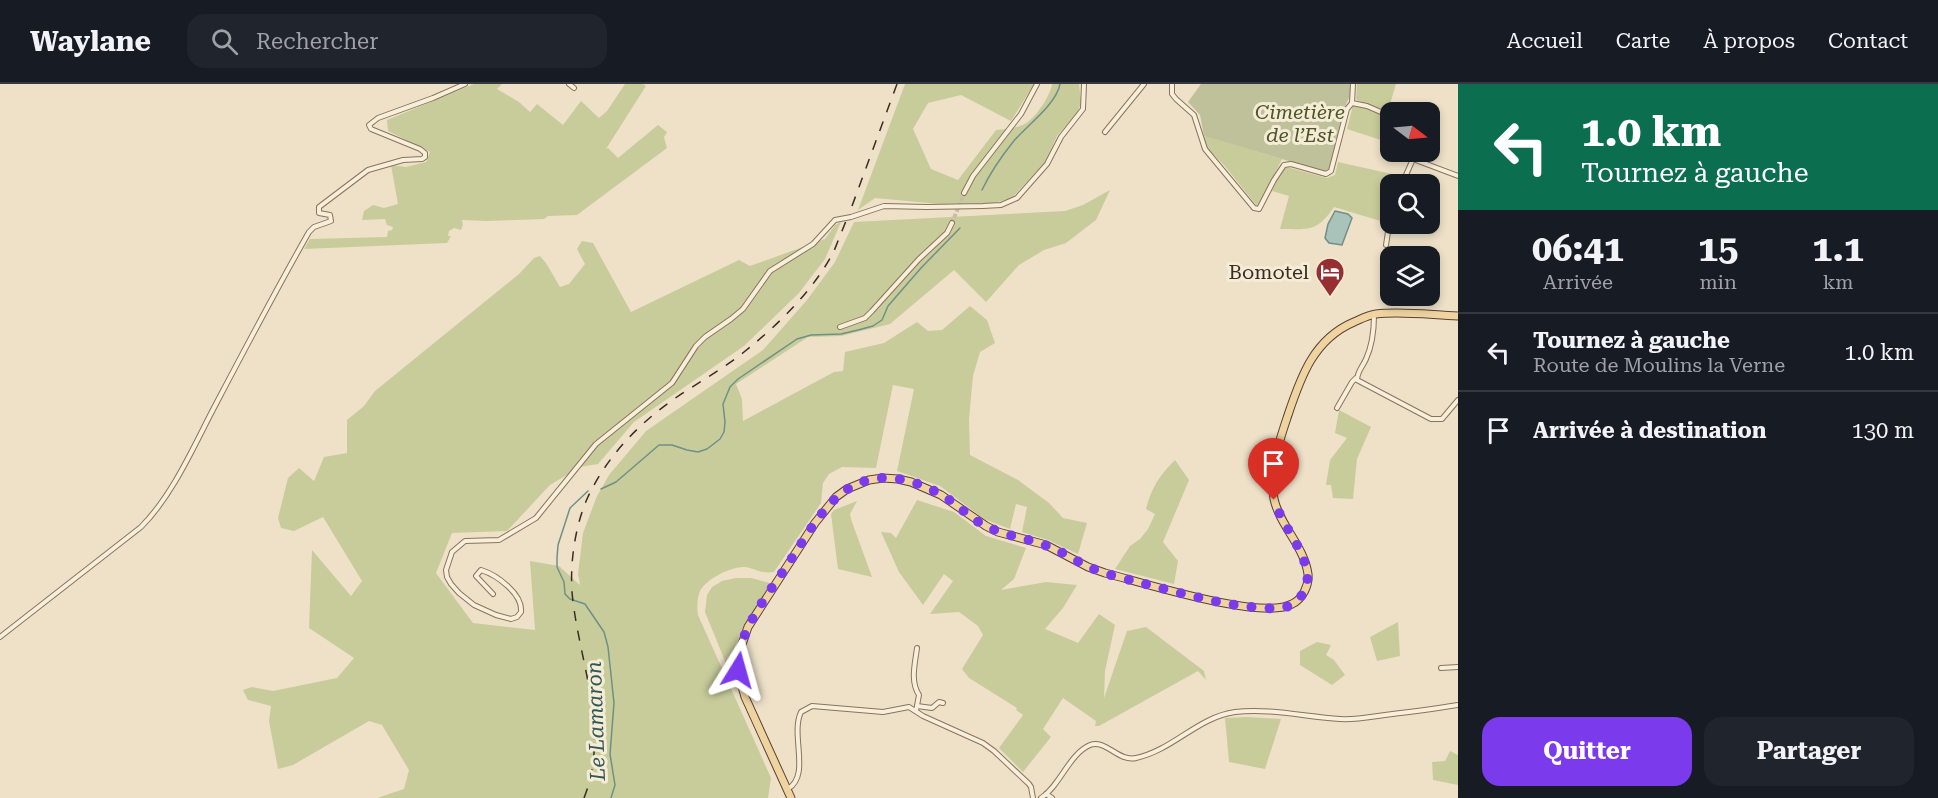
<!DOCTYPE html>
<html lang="fr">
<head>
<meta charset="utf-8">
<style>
  :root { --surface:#171b24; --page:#20242c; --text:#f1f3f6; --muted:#9ea1a6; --line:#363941; --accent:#7c3aed }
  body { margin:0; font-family:"Roboto Serif",serif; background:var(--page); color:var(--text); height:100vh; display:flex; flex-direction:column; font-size:22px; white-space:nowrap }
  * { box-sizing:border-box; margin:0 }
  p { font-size:20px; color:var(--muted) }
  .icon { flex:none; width:33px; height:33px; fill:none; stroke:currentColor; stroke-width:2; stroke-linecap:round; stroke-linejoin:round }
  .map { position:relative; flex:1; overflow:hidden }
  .side { display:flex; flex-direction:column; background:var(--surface); width:480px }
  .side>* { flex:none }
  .hud { background:#0b6e4f; color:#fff; overflow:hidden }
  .needle { width:39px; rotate:106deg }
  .controls { position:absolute; left:1380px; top:18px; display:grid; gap:12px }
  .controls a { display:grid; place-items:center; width:60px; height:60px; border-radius:12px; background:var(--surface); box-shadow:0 3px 9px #0003; font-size:30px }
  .pin { position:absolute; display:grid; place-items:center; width:51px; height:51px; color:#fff; margin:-62px -26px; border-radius:50% 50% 50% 0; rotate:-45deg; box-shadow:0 0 6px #0007 }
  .pin .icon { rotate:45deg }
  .me { position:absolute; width:66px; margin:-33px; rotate:8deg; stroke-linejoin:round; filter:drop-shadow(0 0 4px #0008) }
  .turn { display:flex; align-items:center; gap:21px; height:126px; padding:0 24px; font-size:27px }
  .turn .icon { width:78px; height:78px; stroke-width:2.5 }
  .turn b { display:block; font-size:42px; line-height:51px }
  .eta { display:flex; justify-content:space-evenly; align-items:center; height:102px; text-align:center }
  .eta b { font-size:36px; font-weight:700; line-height:42px }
  .button { display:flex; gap:12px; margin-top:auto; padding:12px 24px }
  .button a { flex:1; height:69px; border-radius:18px; background:var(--accent); color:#fff; font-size:24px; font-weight:700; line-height:69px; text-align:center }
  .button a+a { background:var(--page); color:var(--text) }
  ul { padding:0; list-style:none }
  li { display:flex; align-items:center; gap:18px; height:78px; padding:0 24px; border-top:2px solid var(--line) }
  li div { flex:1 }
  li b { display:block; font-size:22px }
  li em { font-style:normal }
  header { display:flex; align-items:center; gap:36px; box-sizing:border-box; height:84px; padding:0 30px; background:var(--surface); border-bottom:2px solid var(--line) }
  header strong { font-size:28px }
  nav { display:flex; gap:33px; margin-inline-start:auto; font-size:21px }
  .search { width:420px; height:54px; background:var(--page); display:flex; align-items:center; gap:15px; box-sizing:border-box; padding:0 21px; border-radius:18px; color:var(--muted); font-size:22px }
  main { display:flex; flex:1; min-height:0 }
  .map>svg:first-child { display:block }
  .green { fill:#c8cc9b }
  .cemetery { fill:#bec19a }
  .water { fill:#a9c2ba; stroke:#6f9087; stroke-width:1.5 }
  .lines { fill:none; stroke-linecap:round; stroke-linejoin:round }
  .stream { stroke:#6f9087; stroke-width:1.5 }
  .minor-tunnel { stroke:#cabda6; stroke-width:4; stroke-dasharray:4 2; stroke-linecap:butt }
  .minor-casing { stroke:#89735d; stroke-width:6 }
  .primary-casing { stroke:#574231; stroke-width:9 }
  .minor { stroke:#f8efdb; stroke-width:4 }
  .primary { stroke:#efd4a1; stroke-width:7 }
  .rail { stroke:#3a2c20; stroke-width:1.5; stroke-dasharray:10 10; stroke-linecap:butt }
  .route { stroke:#7c3aed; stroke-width:10; stroke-dasharray:0 18 }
  .labels { text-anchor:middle; stroke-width:6; stroke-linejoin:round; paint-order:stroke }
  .park-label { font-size:20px; font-style:italic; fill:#4c5627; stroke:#f5ecd7 }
  .poi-label { font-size:20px; fill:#3a2c20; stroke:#f5ecd7; text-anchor:end }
  .water-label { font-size:21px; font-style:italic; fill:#305955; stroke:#f5ecd7 }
</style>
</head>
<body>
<header>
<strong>Waylane</strong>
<div class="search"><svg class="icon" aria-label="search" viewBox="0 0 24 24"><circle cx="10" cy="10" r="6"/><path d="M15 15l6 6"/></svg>Rechercher</div>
<nav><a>Accueil</a><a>Carte</a><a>À propos</a><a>Contact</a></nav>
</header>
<main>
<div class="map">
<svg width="1458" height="714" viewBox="0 0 1458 714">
  <rect width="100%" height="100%" fill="#eee1c8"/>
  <!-- green -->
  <g class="green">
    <polygon points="474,0 502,0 497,5 519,18 530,28 537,20 563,41 581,17 599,34 607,27 625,0 643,0 646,2 606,65 608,64 618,74 658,41 667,48 664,53 667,64 577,131 548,132 544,135 487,137 462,136 463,141 461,146 454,144 449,147 448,152 451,152 447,159 304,165 310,155 387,153 388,147 392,146 393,143 387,141 385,135 362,136 364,127 373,121 384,124 398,120 391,81 406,83 426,78 430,68 388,47 387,36"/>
    <path d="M 905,0 L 1034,0 L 1011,37 L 961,11 L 928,19 L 913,45 L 931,85 L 958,96 L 996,46 C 1007,45 1021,44 1029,37 C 1038,30 1051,10 1052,0 L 1079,0 L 1081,18 L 1078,28 L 1057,52 L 1045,78 L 1011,115 L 993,119 L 939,120 L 875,114 L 858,126 Z"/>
    <polygon points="1357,0 1396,0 1388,27 1358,17 1356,15"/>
    <polygon points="1353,21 1358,21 1390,34 1390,59 1347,45"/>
    <polygon points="1205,52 1282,75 1260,120 1256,121 1224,81 1208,65 1203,55"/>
    <path d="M 1338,78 L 1401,92 L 1398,100 L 1390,100 L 1390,123 L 1387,139 L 1334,123 C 1316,149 1309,145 1280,145 L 1289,112 L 1272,107 L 1282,85 L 1287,83 L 1327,94 L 1335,91 Z"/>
    <path d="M 1110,106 L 1096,136 L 1066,159 L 1044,166 L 1019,181 L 986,218 L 954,186 L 890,240 L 841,252 L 808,253 L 736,300 L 742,315 L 743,337 L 834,288 L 843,287 L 845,268 L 884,259 L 917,238 L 928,247 L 942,246 L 970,222 L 987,236 L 995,259 L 980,268 L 973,292 L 969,335 L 970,371 L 1018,396 L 1049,419 L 1063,434 L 1087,439 L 1078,470 L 1048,456 L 1022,448 L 1027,423 L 1016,420 L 1010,445 L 984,435 L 940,402 L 897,387 L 914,305 L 893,301 L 876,384 L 842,383 L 829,390 L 823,399 L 821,419 L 774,488 C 761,490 757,485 745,483 C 732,482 706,495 700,507 C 697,515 697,523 698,531 L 771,694 L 768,714 L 377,714 L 404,705 L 409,686 L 382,641 L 369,637 L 293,681 L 278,685 L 269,637 L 271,622 L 248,616 L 243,606 L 252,603 L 273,607 L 337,594 L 354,574 L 309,544 L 312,466 L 351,512 L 362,497 L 323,433 L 294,447 L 281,444 L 278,434 L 288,394 L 299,384 L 314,397 L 324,373 L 347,369 L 347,336 L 364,322 L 375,307 L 519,190 L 534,174 L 540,172 L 546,179 L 560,203 L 569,200 L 585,180 L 577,165 L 582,157 L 593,159 L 631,228 L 739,176 L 750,182 L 825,155 L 835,141 L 841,138 L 825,175 L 799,209 L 744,262 L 634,338 L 598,380 L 580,383 L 550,401 L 507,447 L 452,449 L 436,489 L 473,539 L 535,546 L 530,477 L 559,482 L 580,501 L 578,490 L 583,449 L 597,412 L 609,391 L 646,347 L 763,266 L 807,216 L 835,178 L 854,138 L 1065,127 L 1083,121 Z"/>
    <polygon points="1339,326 1371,343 1357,375 1353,415 1333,414 1331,401 1326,401 1330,376 1347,354 1335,349"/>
    <path d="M 1175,376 L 1189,396 L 1163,458 L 1178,477 L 1174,500 L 1115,485 L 1130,462 L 1140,455 L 1148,445 L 1155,430 L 1146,425 C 1151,404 1160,391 1175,376 Z"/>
    <polygon points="917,416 954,428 986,452 1026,464 1014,495 1001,506 1046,498 1077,501 1063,524 1045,545 1078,559 1099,530 1115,541 1105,587 1104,614 1127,547 1146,543 1204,587 1206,596 1198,587 1099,642 1095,642 1096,637 1063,614 1043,645 1051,653 1023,688 999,664 1023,631 1016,626 1017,624 969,594 962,585 983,551 978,542 959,528 930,530 953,497 944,490 923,521 899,488 881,448 891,449 896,454"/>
    <polygon points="857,417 850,430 852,438 872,493 838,485 831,430 834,426"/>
    <path d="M 736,494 L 751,494 L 770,499 C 750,544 726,549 738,606 L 736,604 L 705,528 L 707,511 L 712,503 L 722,497 Z"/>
    <polygon points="1398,538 1400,572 1377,577 1370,553"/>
    <polygon points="1317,558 1331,561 1326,571 1334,576 1345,591 1332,601 1300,581 1300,567"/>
    <polygon points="1247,633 1281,635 1265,685 1229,678 1225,634"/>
    <polygon points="1450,667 1458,671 1458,701 1433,696 1432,678 1445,677"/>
  </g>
  <!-- cemetery -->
  <polygon class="cemetery" points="1201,0 1351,0 1350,12 1346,20 1329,87 1326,88 1204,52 1200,31 1188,18"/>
  <!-- water -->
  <polygon class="water" points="1335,127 1348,130 1352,134 1342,161 1329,159 1325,154 1328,140"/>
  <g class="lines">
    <!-- stream -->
    <g class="stream">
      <path d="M 982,106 C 990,89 1001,73 1013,58 C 1026,42 1056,21 1060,0"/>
      <polyline points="601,405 616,398 659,361 672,361 687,366 698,368 707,365 720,355 724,348 725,338 723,320 730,303 738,295 797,255 811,251 841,250 858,246 873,242 882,236 888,222 921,184 960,144"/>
      <polyline points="588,407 570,424 558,461 557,474 557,483 564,498 565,510 570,515 585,520 604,548 608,563 614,619 610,670 615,701 611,714"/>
    </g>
    <!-- minor-tunnel -->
    <polyline class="minor-tunnel" points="952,139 964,109"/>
    <!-- minor casing -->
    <g class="minor-casing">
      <g id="minor">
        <polyline points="569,0 574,4"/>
        <polyline points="1172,0 1172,10 1176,15 1194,31 1205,65 1254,124 1259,125 1274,96 1284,81 1291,80 1326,90 1331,87 1347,25 1352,19 1353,0"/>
        <polyline points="1352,19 1367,22 1390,32"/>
        <polyline points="1105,48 1144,0"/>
        <polyline points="1415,68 1413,75 1458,92"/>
        <polyline points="1402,100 1413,75"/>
        <polyline points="964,109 973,92 1021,30 1037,0"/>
        <polyline points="1386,161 1390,135"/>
        <path d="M 1374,231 C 1374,246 1372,262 1366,275 C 1363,282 1357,288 1357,296 L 1431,335 L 1442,335 L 1458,316"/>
        <polyline points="840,243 865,234 872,227 919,175 947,149 952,139"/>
        <polyline points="1337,324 1352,298 1356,294"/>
        <path d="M 493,510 L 476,492 L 481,486 C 497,491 523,510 521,528 L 517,533 L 511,535 L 496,531 L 474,521 L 459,509 L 451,500 L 447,493 L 446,486 L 452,468 L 465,457 L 499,456 L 536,434 L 596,360 L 672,299 L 696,262 L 705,253 L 731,235 L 743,225 L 770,187 L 813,160 L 835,136 L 851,133 L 884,122 L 927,123 L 983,122 L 1001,121 L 1017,114 L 1047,80 L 1061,53 L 1083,25 L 1084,0"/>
        <path d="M 0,553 L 141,443 C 174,410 195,359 217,318 C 247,261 277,204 309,148 L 314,143 L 331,137 L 330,131 L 319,129 L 319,123 L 368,86 L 403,76 L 422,75 L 425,73 L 425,69 L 420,65 L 371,45 L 369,41 L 378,34 L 433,14 L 465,0"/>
        <polyline points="1441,584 1458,583"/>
        <polyline points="917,622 932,624 939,618 943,619"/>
        <path d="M 916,627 L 919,611 C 910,597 915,580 917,564"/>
        <path d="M 788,705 C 811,691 790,651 801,628 L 812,622 L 883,628 L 909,623 L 923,632 L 983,659 L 994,667 L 1029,700 L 1031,703 L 1033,714"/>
        <polyline points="1046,710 1052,714"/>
        <path d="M 1041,714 C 1060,702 1069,670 1090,661 C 1106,655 1118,678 1136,674 C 1173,666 1198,633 1235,628 C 1270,624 1306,633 1340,635 C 1355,636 1370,633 1385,631 C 1410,628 1434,625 1458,621"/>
      </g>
    </g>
    <!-- primary casing -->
    <g class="primary-casing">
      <path id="primary" d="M 791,714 L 745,613 L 739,592 L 739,569 L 748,543 L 815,439 L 836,413 L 847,405 L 869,396 L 883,394 L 898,395 L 911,398 L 941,411 L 986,442 L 998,448 L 1046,461 L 1088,483 L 1105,489 C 1141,498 1262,537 1292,520 C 1303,515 1309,501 1308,490 C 1304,462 1280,442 1274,415 C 1269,386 1279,358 1288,331 C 1301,292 1314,255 1354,238 C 1361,235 1368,231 1376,230 C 1402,227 1431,231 1458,232"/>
    </g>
    <!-- minor -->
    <use href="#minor" class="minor"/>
    <!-- primary -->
    <use href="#primary" class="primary"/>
    <!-- rail -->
    <g class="rail">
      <polyline points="852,122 897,0"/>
      <path d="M 584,714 C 611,646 578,576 572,508 C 570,478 575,443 587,415 C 603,380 628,351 658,327 C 685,305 717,290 744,268 C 778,241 814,206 834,167 C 838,157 842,147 846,137"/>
    </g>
  </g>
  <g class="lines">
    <!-- route -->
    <path class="route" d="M 738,586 C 736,547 772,506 792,474 C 815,439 836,396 883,394 C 906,393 932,404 951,417 C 963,426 974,437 988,443 C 1006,452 1026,454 1044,461 C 1060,466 1074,476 1089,483 C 1106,491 1127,495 1145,500 C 1180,509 1215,519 1251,523 C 1261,524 1273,525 1283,524 C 1295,521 1305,511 1307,499 C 1312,475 1281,440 1274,416"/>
  </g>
  <!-- icons -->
  <defs>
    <g id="hotel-pin" transform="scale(1.5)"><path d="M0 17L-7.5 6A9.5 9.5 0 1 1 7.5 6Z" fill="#972e32" stroke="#f5ecd7"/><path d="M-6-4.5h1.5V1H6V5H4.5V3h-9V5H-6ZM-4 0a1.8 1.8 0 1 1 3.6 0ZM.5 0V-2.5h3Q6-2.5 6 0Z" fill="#fff"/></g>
  </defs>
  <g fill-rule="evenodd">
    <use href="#hotel-pin" x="1330" y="188"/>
  </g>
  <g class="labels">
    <!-- park labels -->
    <g class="park-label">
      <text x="1300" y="35">Cimetière<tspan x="1300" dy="23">de l’Est</tspan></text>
    </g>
    <!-- poi labels -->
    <g class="poi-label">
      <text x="1309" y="195">Bomotel</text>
    </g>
    <!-- water labels -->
    <g class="water-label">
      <text transform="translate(596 637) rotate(-92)" y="7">Le Lamaron</text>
    </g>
  </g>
</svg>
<div class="controls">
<a><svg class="needle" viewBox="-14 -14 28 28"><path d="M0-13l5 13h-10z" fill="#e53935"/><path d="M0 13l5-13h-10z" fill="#9ea1a6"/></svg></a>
<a><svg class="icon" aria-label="search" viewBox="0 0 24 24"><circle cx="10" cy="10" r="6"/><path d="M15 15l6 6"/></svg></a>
<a><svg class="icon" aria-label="layers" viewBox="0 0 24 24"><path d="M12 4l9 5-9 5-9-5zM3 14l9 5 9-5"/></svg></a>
</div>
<div class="pin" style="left:1274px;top:416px;background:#d93025"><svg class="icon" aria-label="arrive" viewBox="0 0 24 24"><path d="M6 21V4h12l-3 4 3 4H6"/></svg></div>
<svg class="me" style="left:738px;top:586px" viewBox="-20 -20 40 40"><path d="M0-17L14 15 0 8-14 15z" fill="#7c3aed" stroke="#fff" stroke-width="4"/></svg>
</div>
<section class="side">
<div class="hud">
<div class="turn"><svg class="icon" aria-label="left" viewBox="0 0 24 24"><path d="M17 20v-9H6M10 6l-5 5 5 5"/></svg><div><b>1.0 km</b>Tournez à gauche</div></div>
</div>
<div class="eta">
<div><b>06:41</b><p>Arrivée</p></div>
<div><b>15</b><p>min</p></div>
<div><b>1.1</b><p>km</p></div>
</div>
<ul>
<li><svg class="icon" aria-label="left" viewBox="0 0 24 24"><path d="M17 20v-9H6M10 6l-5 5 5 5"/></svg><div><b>Tournez à gauche</b><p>Route de Moulins la Verne</p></div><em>1.0 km</em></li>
<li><svg class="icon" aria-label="arrive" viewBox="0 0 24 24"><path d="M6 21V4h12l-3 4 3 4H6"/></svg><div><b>Arrivée à destination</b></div><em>130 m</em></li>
</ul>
<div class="button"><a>Quitter</a><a>Partager</a></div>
</section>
</main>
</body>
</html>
